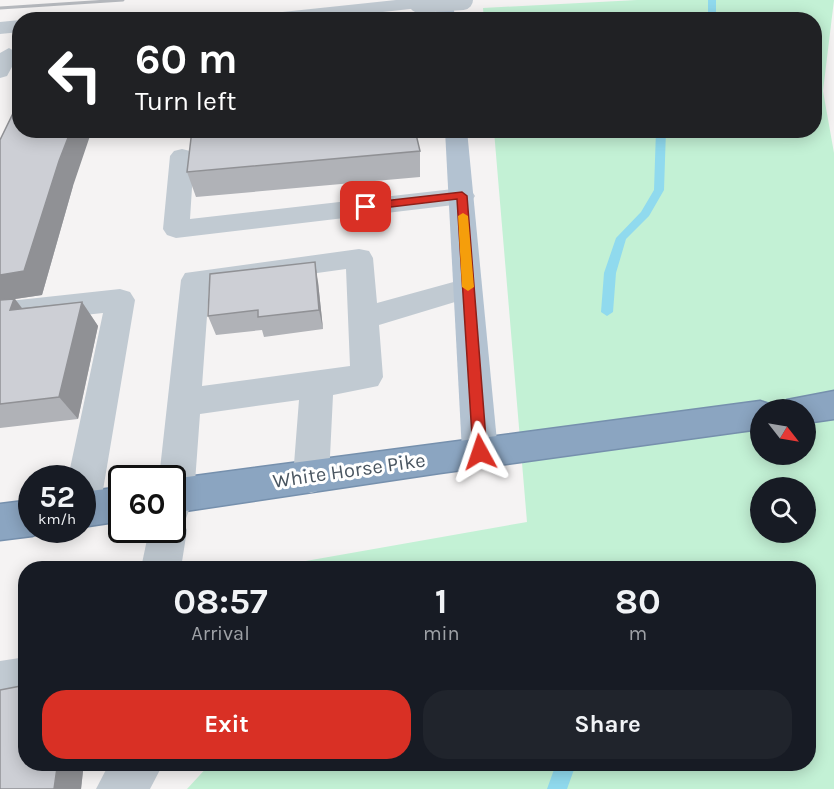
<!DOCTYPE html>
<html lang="en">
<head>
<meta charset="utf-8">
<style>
  :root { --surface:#171b24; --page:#20242c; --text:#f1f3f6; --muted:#9ea1a6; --accent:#d93025 }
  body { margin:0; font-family:Karla,sans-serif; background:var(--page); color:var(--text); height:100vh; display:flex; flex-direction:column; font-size:22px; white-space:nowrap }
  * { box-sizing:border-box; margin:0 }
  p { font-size:20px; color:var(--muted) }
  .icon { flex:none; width:33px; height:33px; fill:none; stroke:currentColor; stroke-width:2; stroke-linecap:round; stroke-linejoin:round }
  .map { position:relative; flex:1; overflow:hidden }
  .details { position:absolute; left:18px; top:561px; width:798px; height:210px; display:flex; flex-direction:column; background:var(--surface); border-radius:24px; box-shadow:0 3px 15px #0003 }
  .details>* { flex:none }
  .hud { position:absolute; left:12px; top:12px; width:810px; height:126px; border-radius:24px; box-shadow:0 3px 15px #0003; background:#202124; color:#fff; overflow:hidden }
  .needle { width:39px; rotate:121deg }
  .tools { position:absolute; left:750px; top:399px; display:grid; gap:12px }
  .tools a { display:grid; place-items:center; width:66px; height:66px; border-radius:50%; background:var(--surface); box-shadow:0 3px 15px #0003; font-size:30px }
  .speed { position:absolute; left:18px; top:465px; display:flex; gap:12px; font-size:30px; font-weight:700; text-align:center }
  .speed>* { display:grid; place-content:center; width:78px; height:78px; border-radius:50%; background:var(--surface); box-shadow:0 3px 15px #0003; line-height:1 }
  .speed small { font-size:15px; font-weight:400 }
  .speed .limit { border:3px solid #111; border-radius:9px; background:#fff; color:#111 }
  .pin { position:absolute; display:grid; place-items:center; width:51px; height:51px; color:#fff; margin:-26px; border-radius:12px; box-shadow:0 3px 9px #0006 }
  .me { position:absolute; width:66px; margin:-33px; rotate:355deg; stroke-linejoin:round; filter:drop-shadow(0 0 4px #0008) }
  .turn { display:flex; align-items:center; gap:21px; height:126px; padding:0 24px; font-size:27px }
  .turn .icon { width:78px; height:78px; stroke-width:2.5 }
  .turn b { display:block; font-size:42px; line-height:51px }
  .eta { display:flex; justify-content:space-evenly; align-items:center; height:102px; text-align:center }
  .eta b { font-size:36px; font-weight:700; line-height:42px }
  .button { display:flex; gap:12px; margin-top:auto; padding:12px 24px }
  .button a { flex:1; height:69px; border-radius:24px; background:var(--accent); color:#fff; font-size:24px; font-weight:700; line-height:69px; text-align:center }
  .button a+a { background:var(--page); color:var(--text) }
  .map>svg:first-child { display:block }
  .green { fill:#c3f1d5; fill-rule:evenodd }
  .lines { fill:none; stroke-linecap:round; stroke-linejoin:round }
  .stream { fill:#90daee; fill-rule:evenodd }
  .highway-casing { stroke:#7690ad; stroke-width:3 }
  .minor { fill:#c1cad2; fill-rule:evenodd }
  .major { fill:#b3c2d1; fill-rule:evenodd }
  .highway { fill:#8ba5c1; fill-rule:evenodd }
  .rail { stroke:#b5b8bd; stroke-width:3 }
  .minor-bridge { stroke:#c1cad2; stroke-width:20 }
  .wall { fill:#b0b2b7 }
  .shaded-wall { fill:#909195 }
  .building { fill:#cdcfd5; stroke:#909195; stroke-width:1.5 }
  .route { fill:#d93025; stroke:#8d1f18; stroke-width:1.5 }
  .slow { fill:#f59e0b }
  .labels { text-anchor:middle; stroke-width:6; stroke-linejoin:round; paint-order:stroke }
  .street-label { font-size:20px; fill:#4a5661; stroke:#fff }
</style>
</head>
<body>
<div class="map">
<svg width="834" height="789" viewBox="0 0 834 789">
  <rect width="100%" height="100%" fill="#f5f3f3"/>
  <!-- green -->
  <path class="green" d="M 637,0 L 834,0 L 823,91 L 834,153 L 834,789 L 187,789 L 210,764 L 808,764 L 808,568 L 266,568 L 527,522 L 494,131 L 814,130 L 814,20 L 484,20 L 483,8 ZM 760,410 L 806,410 L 806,454 L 760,454 ZM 760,488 L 806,488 L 806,532 L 760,532 Z"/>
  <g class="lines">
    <!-- stream -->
    <g class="stream">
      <rect x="708" y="0" width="8" height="20"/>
      <polygon points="656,130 666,130 664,190 649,216 626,239 616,273 613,312 607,316 601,312 604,273 616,238 641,212 654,190"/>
      <polygon points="556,764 576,764 567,789 547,789"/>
    </g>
    <!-- highway casing -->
    <g class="highway-casing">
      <g id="highway">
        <polygon points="834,391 834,419 806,423 806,410 782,410 787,400"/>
        <polygon points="760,401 772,405 774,410 760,410 760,429 440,473 172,513 172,479"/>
        <polygon points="122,487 122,521 82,527 82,492"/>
        <polygon points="32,500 32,530 45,531 32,536 0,540 0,504"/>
      </g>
    </g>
    <!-- minor -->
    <g class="minor">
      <polygon points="396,0 426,0 428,3 419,8 311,20 244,20 253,15"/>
      <polygon points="20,20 20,32 0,34 0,22"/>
      <polygon points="9,48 19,54 7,76 0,78 0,53"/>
      <polygon points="182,149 190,151 194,156 190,219 462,188 471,190 475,196 471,202 462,204 176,238 167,235 163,229 170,156 174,151"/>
      <path d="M 359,249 L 369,251 L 373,258 L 377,303 L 468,278 L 478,281 L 482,288 L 478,295 L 379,325 L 383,377 L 378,386 L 333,395 L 329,477 L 324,489 L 311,493 L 298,489 L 293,477 L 299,400 L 200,414 L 194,496 L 184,524 L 187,530 L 181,568 L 141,568 L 149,530 L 172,530 L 172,478 L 159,478 L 181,280 L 185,273 ZM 346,269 L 350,366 L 202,386 L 209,288 Z"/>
      <polygon points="120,289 130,292 135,300 101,502 95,514 82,519 82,478 68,478 103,313 0,324 0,302"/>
      <polygon points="26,657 26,701 0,705 0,661"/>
      <polygon points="109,764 163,764 150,789 96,789"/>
    </g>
    <!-- major -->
    <g class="major">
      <polygon points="435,0 453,0 455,20 437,20"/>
      <polygon points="445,130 467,130 498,452 492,463 480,467 468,463 462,452"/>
    </g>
    <!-- highway -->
    <use href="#highway" class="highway"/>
    <!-- rail -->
    <polyline class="rail" points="0,8 123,0"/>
    <!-- minor-bridge -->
    <polyline class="minor-bridge" points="419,3 463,0"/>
  </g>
  <!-- wall -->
  <g class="wall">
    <polygon points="0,140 73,186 42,295 15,299 22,308 82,302 98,326 78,419 0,428"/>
    <polygon points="420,151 420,177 196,197 187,172"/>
    <polygon points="318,282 323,329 264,337 262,330 216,335 208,316"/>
    <polygon points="26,764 102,764 102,768 83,771 81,789 0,789"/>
  </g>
  <!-- shaded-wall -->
  <g class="shaded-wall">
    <polygon points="71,130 92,130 73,186 42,295 15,299 33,323 30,333 0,302 0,275 59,161"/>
    <polygon points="315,262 318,282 323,329 319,310"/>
    <polygon points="82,302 98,326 78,419 59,397"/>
    <polygon points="77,764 102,764 102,768 77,765"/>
    <polygon points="57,768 83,771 81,789 54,789"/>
  </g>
  <!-- building -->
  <g class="building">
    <polygon points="20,99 20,130 71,130 59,161 24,271 0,275 0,140"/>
    <polygon points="192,130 415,130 420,151 187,172"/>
    <polygon points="315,262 319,310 258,317 258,310 208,316 210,274"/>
    <polygon points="14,299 10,310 82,302 59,397 0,404 0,300"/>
    <polygon points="26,685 26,764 77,764 77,765 57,768 54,789 0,789 0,690"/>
  </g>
  <!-- route -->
  <polygon class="route" points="462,192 467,196 487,452 480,458 473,452 457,199 366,210 361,207 366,203"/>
  <!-- slow -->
  <polygon class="slow" points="463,213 468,216 474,287 468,291 462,287 458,216"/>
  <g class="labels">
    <!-- street labels -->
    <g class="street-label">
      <text transform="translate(349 470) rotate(-8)" y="7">White Horse Pike</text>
    </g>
  </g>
</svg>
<div class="tools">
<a><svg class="needle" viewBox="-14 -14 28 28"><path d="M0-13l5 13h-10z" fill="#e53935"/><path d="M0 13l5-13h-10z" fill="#9ea1a6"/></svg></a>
<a><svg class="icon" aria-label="search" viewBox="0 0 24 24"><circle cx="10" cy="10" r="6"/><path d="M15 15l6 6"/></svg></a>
</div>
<div class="speed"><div>52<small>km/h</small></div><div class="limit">60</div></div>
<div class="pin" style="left:366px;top:207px;background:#d93025"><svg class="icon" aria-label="arrive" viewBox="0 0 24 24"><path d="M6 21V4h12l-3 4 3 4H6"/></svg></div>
<svg class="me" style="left:480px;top:452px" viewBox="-20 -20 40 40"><path d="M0-17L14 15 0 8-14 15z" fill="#d93025" stroke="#fff" stroke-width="4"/></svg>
<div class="hud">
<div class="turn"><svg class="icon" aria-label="left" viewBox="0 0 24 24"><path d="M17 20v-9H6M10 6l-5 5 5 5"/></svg><div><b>60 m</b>Turn left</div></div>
</div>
<section class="details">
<div class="eta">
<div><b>08:57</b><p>Arrival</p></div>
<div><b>1</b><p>min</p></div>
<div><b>80</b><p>m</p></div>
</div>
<div class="button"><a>Exit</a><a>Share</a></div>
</section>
</div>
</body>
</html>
